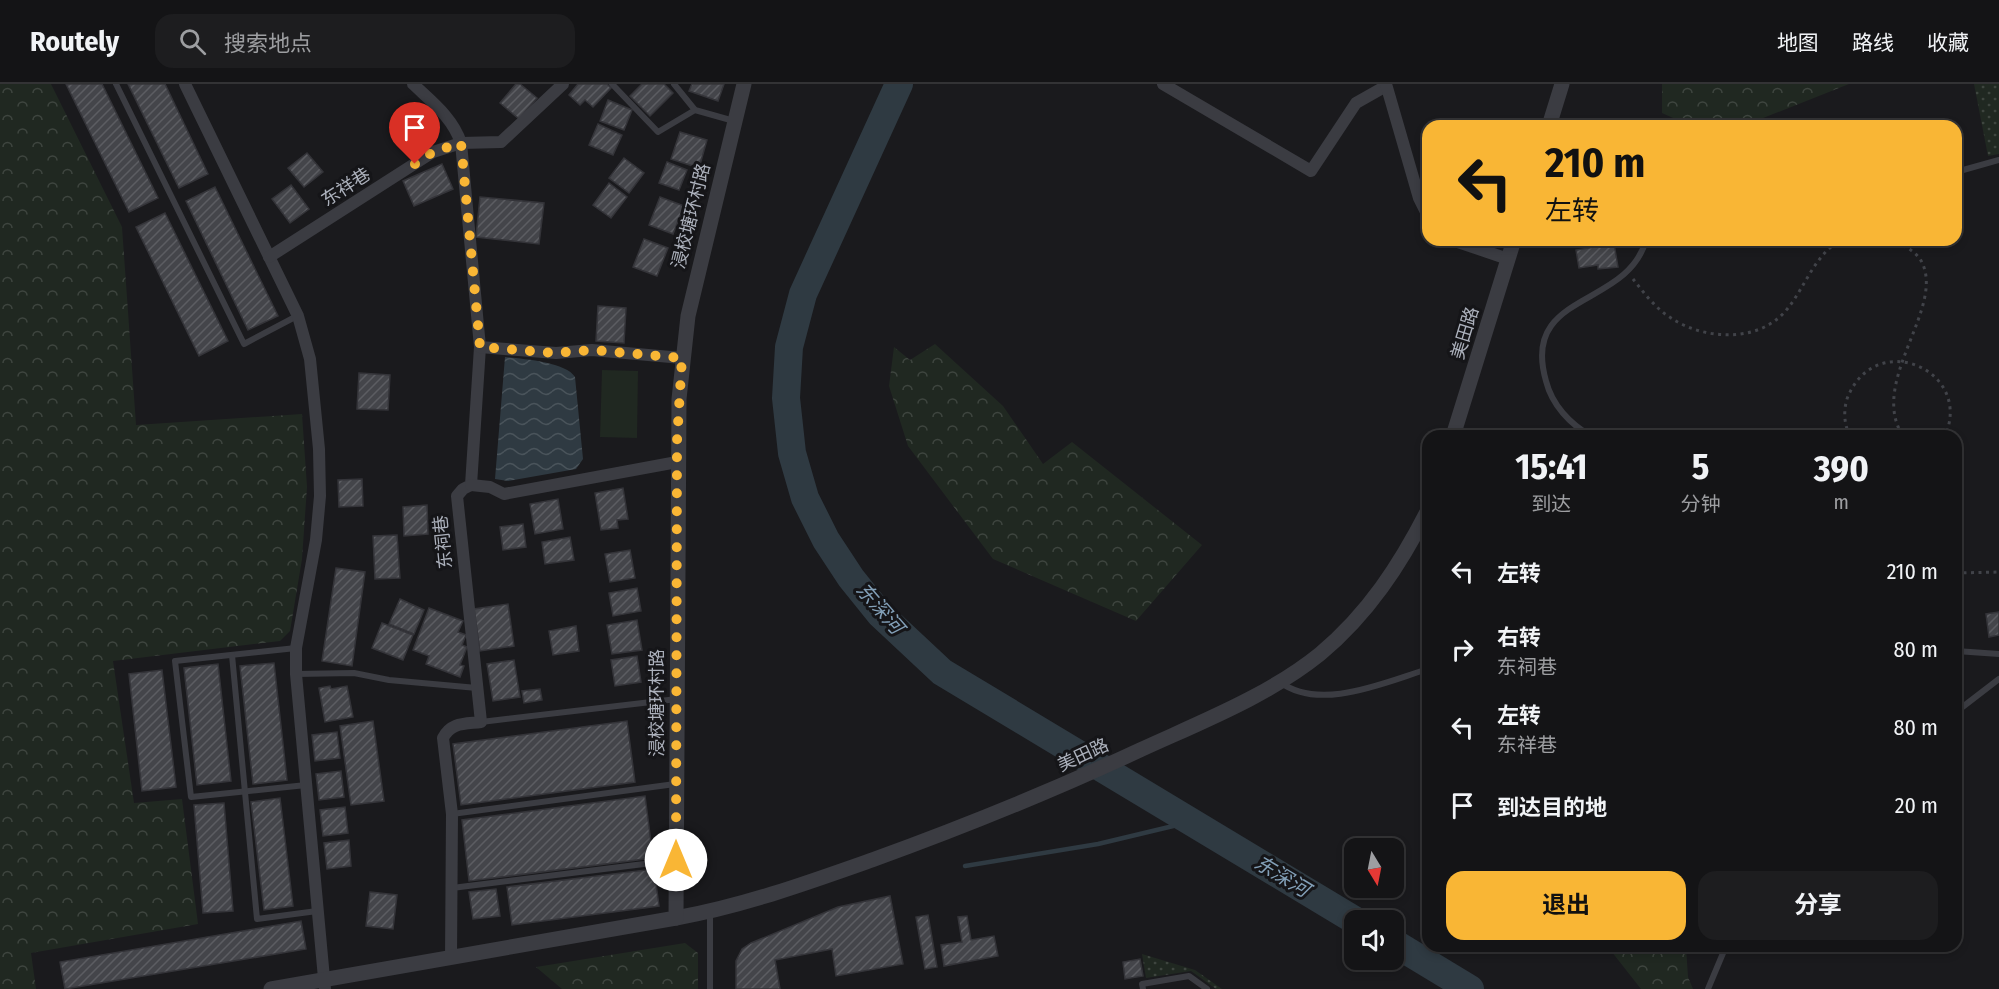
<!DOCTYPE html>
<html lang="zh">
<head>
<meta charset="utf-8">
<style>
  :root { --surface:#141416; --page:#1d1d1f; --text:#f1f3f6; --muted:#9d9ea1; --line:#333335; --accent:#f9b635 }
  body { margin:0; font-family:"Fira Sans Condensed","Noto Sans SC",sans-serif; background:var(--page); color:var(--text); height:100vh; display:flex; flex-direction:column; font-size:22px; white-space:nowrap }
  * { box-sizing:border-box; margin:0 }
  p { font-size:20px; color:var(--muted) }
  .icon { flex:none; width:33px; height:33px; fill:none; stroke:currentColor; stroke-width:2; stroke-linecap:round; stroke-linejoin:round }
  .map { position:relative; flex:1; overflow:hidden }
  .details { position:absolute; left:1422px; top:346px; width:540px; height:522px; display:flex; flex-direction:column; background:var(--surface); border-radius:18px; box-shadow:0 3px 9px #0003,0 0 0 2px var(--line) }
  .details>* { flex:none }
  .guide { position:absolute; left:1422px; top:36px; width:540px; height:126px; border-radius:18px; box-shadow:0 3px 9px #0003,0 0 0 2px var(--line); background:#f9b635; color:#111; overflow:hidden }
  .needle { width:39px; rotate:170deg }
  .tools { position:absolute; left:1344px; top:754px; display:grid; gap:12px }
  .tools a { display:grid; place-items:center; width:60px; height:60px; border-radius:12px; background:var(--surface); box-shadow:0 3px 9px #0003,0 0 0 2px var(--line); font-size:30px }
  .pin { position:absolute; display:grid; place-items:center; width:51px; height:51px; color:#fff; margin:-62px -26px; border-radius:50% 50% 50% 0; rotate:-45deg; box-shadow:0 0 6px #0007 }
  .pin .icon { rotate:45deg }
  .me { position:absolute; width:66px; margin:-33px; rotate:0deg; stroke-linejoin:round; filter:drop-shadow(0 0 4px #0008) }
  .turn { display:flex; align-items:center; gap:21px; height:126px; padding:0 24px; font-size:27px }
  .turn .icon { width:78px; height:78px; stroke-width:2.5 }
  .turn b { display:block; font-size:42px; line-height:51px }
  .eta { display:flex; justify-content:space-evenly; align-items:center; height:102px; text-align:center }
  .eta b { font-size:36px; font-weight:700; line-height:42px }
  .primary-button { display:flex; gap:12px; margin-top:auto; padding:12px 24px }
  .primary-button a { flex:1; height:69px; border-radius:18px; background:var(--accent); color:#111; font-size:24px; font-weight:700; line-height:69px; text-align:center }
  .primary-button a+a { background:var(--page); color:var(--text) }
  ul { padding:0; list-style:none }
  li { display:flex; align-items:center; gap:18px; height:78px; padding:0 24px }
  li div { flex:1 }
  li b { display:block; font-size:22px }
  li em { font-style:normal }
  header { display:flex; align-items:center; gap:36px; box-sizing:border-box; height:84px; padding:0 30px; background:var(--surface); border-bottom:2px solid var(--line) }
  header strong { font-size:28px }
  nav { display:flex; gap:33px; margin-inline-start:auto; font-size:21px }
  .search { width:420px; height:54px; background:var(--page); display:flex; align-items:center; gap:15px; box-sizing:border-box; padding:0 21px; border-radius:18px; color:var(--muted); font-size:22px }
  .map>svg:first-child { display:block }
  .grass { fill:url(#grass-dots) }
  .forest { fill:url(#forest-crowns) }
  .green { fill:#202821 }
  .water { fill:url(#water-waves) }
  .lines { fill:none; stroke-linecap:round; stroke-linejoin:round }
  .stream { stroke:#2f3a42; stroke-width:4.5 }
  .river { stroke:#2f3a42; stroke-width:28 }
  .building { fill:url(#building-hatch); stroke:#343439; stroke-width:1.5 }
  .path { stroke:#414349; stroke-width:3; stroke-dasharray:3 4.5; stroke-linecap:butt }
  .service { stroke:#3b3c42; stroke-width:6 }
  .minor { stroke:#3b3c42; stroke-width:12 }
  .tertiary { stroke:#3b3c42; stroke-width:15 }
  .route { stroke:#f9b635; stroke-width:10; stroke-dasharray:0 18 }
  .labels { text-anchor:middle; stroke-width:6; stroke-linejoin:round; paint-order:stroke }
  .street-label { font-size:18px; fill:#acb1bc; stroke:#151518 }
  .water-label { font-size:20px; font-style:italic; fill:#83a0b8; stroke:#151518 }
</style>
</head>
<body>
<header>
<strong>Routely</strong>
<div class="search"><svg class="icon" aria-label="search" viewBox="0 0 24 24"><circle cx="10" cy="10" r="6"/><path d="M15 15l6 6"/></svg>搜索地点</div>
<nav><a>地图</a><a>路线</a><a>收藏</a></nav>
</header>
<div class="map">
<svg width="1999" height="905" viewBox="0 0 1999 905">
  <defs>
    <pattern id="grass-dots" width="8" height="8" patternUnits="userSpaceOnUse" patternTransform="scale(1.5)"><rect width="8" height="8" fill="#202821"/><path d="M2 2h.1M6 6h.1" fill="none" stroke="#3e453f" stroke-width="1.8" stroke-linecap="round"/></pattern>
    <pattern id="forest-crowns" width="20" height="18" patternUnits="userSpaceOnUse" patternTransform="scale(1.5)"><rect width="20" height="18" fill="#202821"/><path d="M2 6a3 3 0 1 1 6 0M12 15a3 3 0 1 1 6 0" fill="none" stroke="#3e453f"/></pattern>
    <pattern id="water-waves" width="16" height="10" patternUnits="userSpaceOnUse" patternTransform="scale(1.5)"><rect width="16" height="10" fill="#2f3a42"/><path d="M0 5q4-4 8 0t8 0" fill="none" stroke="#4a545b"/></pattern>
    <pattern id="building-hatch" width="6" height="6" patternUnits="userSpaceOnUse" patternTransform="scale(1.5)"><rect width="6" height="6" fill="#44454a"/><path d="M-1 1l2-2M0 6l6-6M5 7l2-2" fill="none" stroke="#5c5d62"/></pattern>
  </defs>
  <rect width="100%" height="100%" fill="#1a1a1d"/>
  <!-- grass -->
  <g class="grass">
    <polygon points="1974,0 1999,0 1999,70 1988,72"/>
    <polygon points="1142,870 1195,886 1222,905 1216,905 1191,887 1146,894"/>
  </g>
  <!-- forest -->
  <g class="forest">
    <polygon points="0,0 51,0 122,143 136,341 302,330 307,403 302,475 290,547 280,557 113,577 134,719 182,715 198,840 31,869 36,905 0,905"/>
    <polygon points="1662,0 1849,0 1743,42 1691,42 1662,29"/>
    <polygon points="935,260 1003,322 1043,380 1072,358 1202,461 1136,537 993,475 908,362 889,302 894,263 910,276"/>
    <polygon points="685,859 698,869 698,905 562,905 536,883"/>
    <polygon points="1608,863 1686,863 1688,893 1693,905 1641,905"/>
  </g>
  <!-- green -->
  <polygon class="green" points="602,286 638,287 637,354 600,353"/>
  <!-- water -->
  <path class="water" d="M 505,273 C 522,275 566,278 575,293 L 583,375 L 576,385 L 508,397 L 495,395 Z"/>
  <g class="lines">
    <!-- stream -->
    <polyline class="stream" points="965,782 1098,760 1190,738"/>
    <!-- river -->
    <g class="river">
      <polyline points="899,0 803,210 789,263 786,314 792,369 805,414 826,456 851,494 880,530 942,588 1356,837"/>
      <polyline points="1394,859 1470,905"/>
    </g>
  </g>
  <!-- building -->
  <g class="building">
    <polygon points="66,0 102,0 158,114 129,128"/>
    <polygon points="128,0 165,0 208,90 179,104"/>
    <polygon points="516,0 520,0 537,14 519,35 500,19"/>
    <polygon points="578,0 607,0 611,4 593,23 585,16 580,21 569,11"/>
    <polygon points="642,0 664,0 673,9 650,32 630,12"/>
    <polygon points="692,0 724,0 718,17 689,7"/>
    <polygon points="608,16 632,26 624,46 600,37"/>
    <polygon points="598,40 622,51 613,71 589,61"/>
    <polygon points="680,48 707,56 699,84 671,75"/>
    <polygon points="307,69 323,88 304,103 288,84"/>
    <polygon points="624,74 644,89 629,109 609,94"/>
    <polygon points="667,78 687,86 679,106 659,99"/>
    <polygon points="442,80 453,105 414,122 403,97"/>
    <polygon points="609,99 627,113 611,134 593,121"/>
    <polygon points="291,101 309,125 290,139 272,115"/>
    <polygon points="215,103 278,232 248,246 186,117"/>
    <polygon points="480,113 544,119 539,160 476,153"/>
    <polygon points="660,113 684,122 673,150 649,141"/>
    <polygon points="165,129 228,257 199,272 136,143"/>
    <polygon points="644,155 668,164 657,192 633,183"/>
    <polygon points="1614,160 1618,183 1598,185 1598,181 1579,184 1576,166"/>
    <polygon points="598,222 626,224 624,259 596,257"/>
    <polygon points="359,289 390,291 388,326 357,325"/>
    <polygon points="362,395 363,422 339,423 338,396"/>
    <polygon points="623,404 628,435 617,436 618,444 601,446 595,409"/>
    <polygon points="558,415 563,445 535,450 530,420"/>
    <polygon points="427,421 428,450 404,452 403,423"/>
    <polygon points="523,440 526,463 503,466 500,443"/>
    <polygon points="397,451 400,494 375,495 373,452"/>
    <polygon points="570,453 574,476 545,480 542,458"/>
    <polygon points="630,466 635,494 610,498 605,470"/>
    <polygon points="336,484 365,488 352,582 322,577"/>
    <polygon points="637,504 641,527 613,532 609,509"/>
    <polygon points="400,515 424,526 414,550 389,540"/>
    <polygon points="508,520 514,562 480,567 474,525"/>
    <polygon points="429,524 463,537 458,548 466,551 462,561 467,563 460,581 464,582 460,593 426,580 429,572 413,566"/>
    <polygon points="1999,528 1999,551 1989,553 1986,530"/>
    <polygon points="637,536 642,566 612,570 607,541"/>
    <polygon points="382,539 413,551 403,576 372,564"/>
    <polygon points="576,542 579,567 553,571 549,547"/>
    <polygon points="637,572 641,598 615,602 611,576"/>
    <polygon points="514,576 520,613 493,617 487,580"/>
    <polygon points="274,579 287,696 253,700 240,582"/>
    <polygon points="218,580 231,697 197,701 184,584"/>
    <polygon points="162,586 176,703 142,707 129,590"/>
    <polygon points="330,602 331,605 347,602 353,633 325,638 319,604"/>
    <polygon points="540,605 542,616 524,619 522,607"/>
    <polygon points="373,637 384,717 351,721 340,642"/>
    <polygon points="627,637 635,698 461,721 453,660"/>
    <polygon points="337,648 340,674 315,677 312,651"/>
    <polygon points="341,687 344,713 319,716 316,690"/>
    <polygon points="645,712 653,774 469,797 462,736"/>
    <polygon points="280,714 293,822 264,826 251,718"/>
    <polygon points="224,719 233,827 203,829 194,721"/>
    <polygon points="345,723 348,749 323,752 320,726"/>
    <polygon points="349,756 351,782 327,785 324,759"/>
    <polygon points="654,785 659,822 512,841 507,803"/>
    <polygon points="496,805 500,832 473,835 469,808"/>
    <polygon points="370,808 397,811 393,845 366,842"/>
    <polygon points="890,812 903,880 836,892 832,865 775,876 780,905 736,905 736,877 742,865 751,859 838,823"/>
    <polygon points="928,831 937,883 925,885 916,833"/>
    <polygon points="967,832 971,856 994,852 998,872 944,882 941,861 962,858 958,833"/>
    <polygon points="301,837 306,865 65,905 60,878"/>
    <polygon points="1140,875 1143,892 1125,895 1123,878"/>
  </g>
  <g class="lines">
    <!-- path -->
    <g class="path">
      <path d="M 1889,156 C 1900,160 1913,165 1920,175 C 1949,221 1867,297 1903,352"/>
      <path d="M 1633,195 C 1644,209 1656,225 1671,234 C 1706,257 1761,259 1788,224 C 1805,203 1816,168 1842,156"/>
      <path d="M 1850,352 C 1843,339 1843,321 1850,308 C 1881,246 1973,288 1945,352"/>
      <polyline points="1956,389 1959,402 1956,418"/>
      <polyline points="1956,489 1999,488"/>
    </g>
    <!-- service -->
    <g class="service">
      <polyline points="116,0 244,260 297,232"/>
      <polyline points="612,0 658,48 695,26"/>
      <polyline points="674,0 695,26 734,37"/>
      <polyline points="1956,88 1999,76"/>
      <path d="M 1591,352 C 1570,340 1552,321 1546,297 C 1520,207 1627,225 1646,156"/>
      <polyline points="296,564 175,577 191,713 306,701"/>
      <polyline points="1956,567 1999,570"/>
      <polyline points="232,571 257,835 317,827"/>
      <polyline points="296,590 354,589 389,596 477,604"/>
      <path d="M 1280,598 C 1320,628 1385,598 1428,585"/>
      <polyline points="1956,628 1999,595"/>
      <polyline points="481,638 677,615"/>
      <polyline points="452,730 675,700"/>
      <polyline points="452,804 676,776"/>
      <polyline points="710,829 710,905"/>
      <polyline points="1143,905 1142,900 1189,892 1207,905"/>
      <polyline points="1708,905 1726,862"/>
    </g>
    <!-- minor -->
    <g class="minor">
      <polyline points="185,0 298,232 310,275 319,365 320,412 316,456 296,564 296,590 325,905"/>
      <path d="M 413,0 C 432,18 453,34 461,59 L 480,263 L 471,401 L 463,405 L 457,412 L 481,638 C 465,640 451,638 443,654 L 452,730 L 451,874"/>
      <polyline points="1163,0 1311,87 1356,19 1386,2"/>
      <polyline points="1386,0 1419,114 1428,132"/>
      <polyline points="1452,156 1508,175"/>
      <polyline points="269,173 433,68 461,59 501,58 563,0"/>
      <polyline points="480,263 556,269 592,266 682,274"/>
      <polyline points="471,401 490,403 504,410 677,378"/>
    </g>
    <!-- tertiary -->
    <g class="tertiary">
      <polyline points="1549,42 1562,0"/>
      <polyline points="1453,352 1514,156"/>
      <path d="M 676,834 C 743,822 807,799 872,776 C 963,743 1052,707 1140,666 C 1201,638 1268,612 1320,570 C 1368,530 1400,481 1428,426"/>
      <polyline points="271,905 676,834 679,315 688,232 744,0"/>
    </g>
  </g>
  <g class="lines">
    <!-- route -->
    <polyline class="route" points="415,80 433,68 461,59 480,263 555,269 592,266 682,274 677,357 676,776"/>
  </g>
  <g class="labels">
    <!-- street labels -->
    <g class="street-label">
      <text transform="translate(346 103) rotate(-33)" y="6">东祥巷</text>
      <text transform="translate(691 132) rotate(-76)" y="6">浸校塘环村路</text>
      <text transform="translate(1465 249) rotate(-73)" y="6">美田路</text>
      <text transform="translate(443 458) rotate(-96)" y="6">东祠巷</text>
      <text transform="translate(657 619) rotate(-90)" y="6">浸校塘环村路</text>
      <text transform="translate(1083 671) rotate(-25)" y="6">美田路</text>
    </g>
    <!-- water labels -->
    <g class="water-label">
      <text transform="translate(880 524) rotate(49)" y="7">东深河</text>
      <text transform="translate(1282 792) rotate(31)" y="7">东深河</text>
    </g>
  </g>
</svg>
<div class="tools">
<a><svg class="needle" viewBox="-14 -14 28 28"><path d="M0-13l5 13h-10z" fill="#e53935"/><path d="M0 13l5-13h-10z" fill="#9d9ea1"/></svg></a>
<a><svg class="icon" aria-label="sound" viewBox="0 0 24 24"><path d="M4 9h4l5-4v14l-5-4H4zM17 9q2 3 0 6"/></svg></a>
</div>
<div class="pin" style="left:415px;top:80px;background:#d93025"><svg class="icon" aria-label="arrive" viewBox="0 0 24 24"><path d="M6 21V4h12l-3 4 3 4H6"/></svg></div>
<svg class="me" style="left:676px;top:776px" viewBox="-20 -20 40 40"><circle r="19" fill="#fff"/><path d="M0-13L10 11 0 6-10 11z" fill="#f9b635"/></svg>
<div class="guide">
<div class="turn"><svg class="icon" aria-label="left" viewBox="0 0 24 24"><path d="M17 20v-9H6M10 6l-5 5 5 5"/></svg><div><b>210 m</b>左转</div></div>
</div>
<section class="details">
<div class="eta">
<div><b>15:41</b><p>到达</p></div>
<div><b>5</b><p>分钟</p></div>
<div><b>390</b><p>m</p></div>
</div>
<ul>
<li><svg class="icon" aria-label="left" viewBox="0 0 24 24"><path d="M17 20v-9H6M10 6l-5 5 5 5"/></svg><div><b>左转</b></div><em>210 m</em></li>
<li><svg class="icon" aria-label="right" viewBox="0 0 24 24"><path d="M7 20v-9h11M14 6l5 5-5 5"/></svg><div><b>右转</b><p>东祠巷</p></div><em>80 m</em></li>
<li><svg class="icon" aria-label="left" viewBox="0 0 24 24"><path d="M17 20v-9H6M10 6l-5 5 5 5"/></svg><div><b>左转</b><p>东祥巷</p></div><em>80 m</em></li>
<li><svg class="icon" aria-label="arrive" viewBox="0 0 24 24"><path d="M6 21V4h12l-3 4 3 4H6"/></svg><div><b>到达目的地</b></div><em>20 m</em></li>
</ul>
<div class="primary-button"><a>退出</a><a>分享</a></div>
</section>
</div>
</body>
</html>
